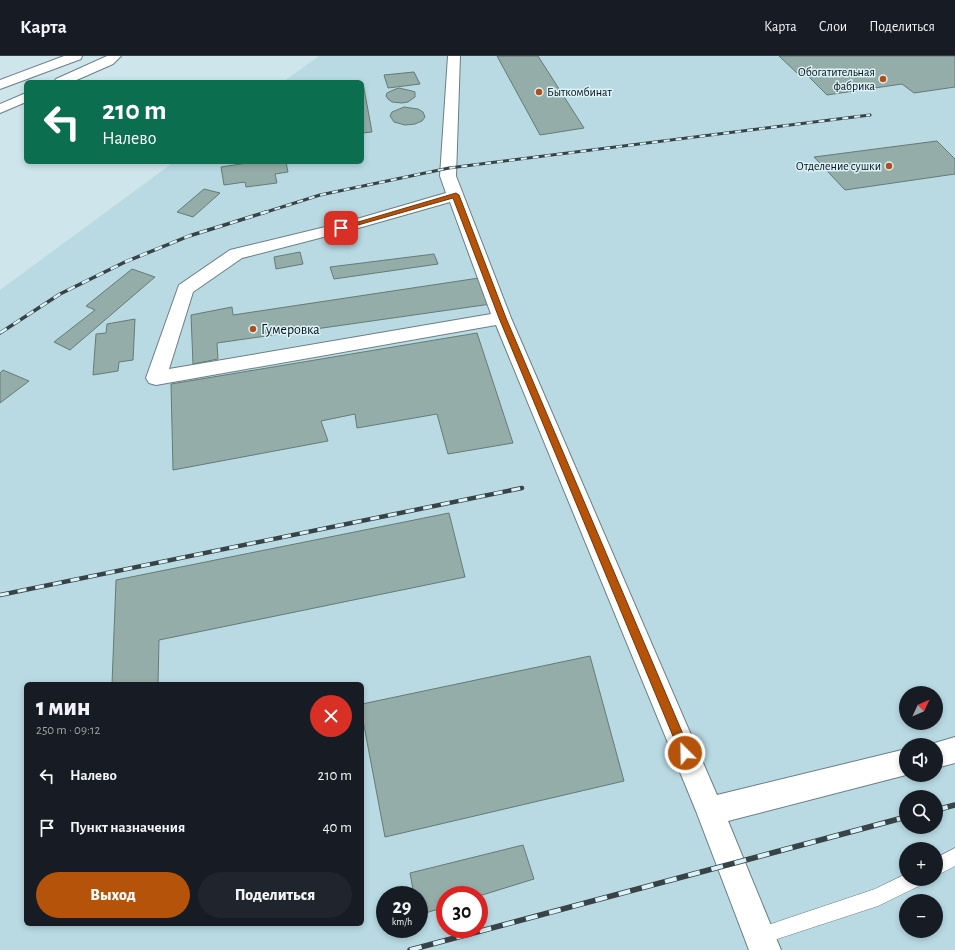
<!DOCTYPE html>
<html lang="ru">
<head>
<meta charset="utf-8">
<style>
  :root { --surface:#171b24; --page:#20242c; --text:#f1f3f6; --muted:#9ea1a6; --line:#363941; --accent:#b45309 }
  body { margin:0; font-family:"Alegreya Sans",sans-serif; background:var(--page); color:var(--text); height:100vh; display:flex; flex-direction:column; font-size:15px; white-space:nowrap }
  * { box-sizing:border-box; margin:0 }
  p { font-size:13px; color:var(--muted) }
  .icon { flex:none; width:22px; height:22px; fill:none; stroke:currentColor; stroke-width:2; stroke-linecap:round; stroke-linejoin:round }
  .map { position:relative; flex:1; overflow:hidden }
  .side { position:absolute; left:24px; top:626px; width:340px; height:244px; display:flex; flex-direction:column; background:var(--surface); border-radius:6px; box-shadow:0 2px 6px #0003 }
  .side>* { flex:none }
  .hud { position:absolute; left:24px; top:24px; width:340px; height:84px; border-radius:6px; box-shadow:0 2px 6px #0003; background:#0b6e4f; color:#fff; overflow:hidden }
  .needle { width:26px; rotate:46deg }
  .tools { position:absolute; left:899px; top:630px; display:grid; gap:8px }
  .tools a { display:grid; place-items:center; width:44px; height:44px; border-radius:50%; background:var(--surface); box-shadow:0 2px 6px #0003; font-size:20px }
  .speed { position:absolute; left:376px; top:830px; display:flex; gap:8px; font-size:20px; font-weight:700; text-align:center }
  .speed>* { display:grid; place-content:center; width:52px; height:52px; border-radius:50%; background:var(--surface); box-shadow:0 2px 6px #0003; line-height:1 }
  .speed small { font-size:10px; font-weight:400 }
  .speed .limit { border:6px solid #d22; background:#fff; color:#111 }
  .pin { position:absolute; display:grid; place-items:center; width:34px; height:34px; color:#fff; margin:-17px; border-radius:8px; box-shadow:0 2px 6px #0006 }
  .me { position:absolute; width:44px; margin:-22px; rotate:337deg; stroke-linejoin:round; filter:drop-shadow(0 0 3px #0008) }
  .turn { display:flex; align-items:center; gap:14px; height:84px; padding:0 12px; font-size:18px }
  .turn .icon { width:52px; height:52px; stroke-width:2.5 }
  .turn b { display:block; font-size:28px; line-height:34px }
  .round { display:grid; place-items:center; flex:none; width:42px; height:42px; border-radius:21px; background:var(--page) }
  .overview { display:flex; align-items:center; justify-content:space-between; height:68px; padding:0 12px }
  h1 { font-size:24px; font-weight:800; line-height:30px }
  .cta { display:flex; gap:8px; margin-top:auto; padding:8px 12px }
  .cta a { flex:1; height:46px; border-radius:24px; background:var(--accent); color:#fff; font-size:16px; font-weight:800; line-height:46px; text-align:center }
  .cta a+a { background:var(--page); color:var(--text) }
  ul { padding:0; list-style:none }
  li { display:flex; align-items:center; gap:12px; height:52px; padding:0 12px }
  li div { flex:1 }
  li b { display:block; font-size:15px }
  li em { font-style:normal }
  header { display:flex; align-items:center; gap:24px; box-sizing:border-box; height:56px; padding:0 20px; background:var(--surface); border-bottom:1px solid var(--line) }
  header strong { font-size:19px }
  nav { display:flex; gap:22px; margin-inline-start:auto; font-size:14px }
  .map>svg:first-child { display:block }
  .built { fill:#b9dae3; fill-rule:evenodd }
  .building { fill:#95ada8; stroke:#647b76 }
  .lines { fill:none; stroke-linecap:round; stroke-linejoin:round }
  .service-casing { stroke:#697f85; stroke-width:1 }
  .minor-casing { stroke:#697f85; stroke-width:2 }
  .service { fill:#fff; fill-rule:evenodd }
  .minor { fill:#fff; fill-rule:evenodd }
  .rail-far3-casing { stroke:#374346; stroke-width:3 }
  .rail-far2-casing { stroke:#374346; stroke-width:3.5 }
  .rail-far1-casing { stroke:#374346; stroke-width:4.5 }
  .rail-casing { stroke:#374346; stroke-width:5.5 }
  .rail-far3 { stroke:#daf2f8; stroke-width:2; stroke-dasharray:6; stroke-linecap:butt }
  .rail-far2 { stroke:#daf2f8; stroke-width:2.5; stroke-dasharray:8; stroke-linecap:butt }
  .rail-far1 { stroke:#daf2f8; stroke-width:3; stroke-dasharray:9; stroke-linecap:butt }
  .rail { stroke:#daf2f8; stroke-width:4; stroke-dasharray:12; stroke-linecap:butt }
  .route { fill:#b45309; stroke:#753606 }
  .poi-dot { fill:#b04d19; stroke:#daf2f8; stroke-width:1.5 }
  .labels { text-anchor:middle; stroke-width:3; stroke-linejoin:round; paint-order:stroke }
  .far-poi-label { font-size:12px; fill:#091214; stroke:#daf2f8; text-anchor:end }
  .poi-label { font-size:14px; fill:#091214; stroke:#daf2f8; text-anchor:start }
</style>
</head>
<body>
<header>
<strong>Карта</strong>
<nav><a>Карта</a><a>Слои</a><a>Поделиться</a></nav>
</header>
<div class="map">
<svg width="955" height="894" viewBox="0 0 955 894">
  <rect width="100%" height="100%" fill="#cde5eb"/>
  <!-- built -->
  <path class="built" d="M 319,0 L 955,0 L 955,894 L 0,894 L 0,234 L 174,106 L 362,106 L 362,26 L 283,26 ZM 26,628 L 362,628 L 362,868 L 26,868 ZM 906,637 L 936,637 L 936,667 L 906,667 ZM 906,689 L 936,689 L 936,719 L 906,719 ZM 906,741 L 936,741 L 936,771 L 906,771 ZM 906,793 L 936,793 L 936,823 L 906,823 ZM 385,839 L 419,839 L 419,873 L 385,873 ZM 445,839 L 479,839 L 479,873 L 445,873 ZM 906,845 L 936,845 L 936,875 L 906,875 Z"/>
  <!-- building -->
  <g class="building">
    <polygon points="497,0 538,0 584,72 540,79"/>
    <polygon points="779,0 955,0 955,31 914,37 902,28 827,39 805,17 798,18"/>
    <polygon points="414,16 420,28 388,32 384,19"/>
    <polygon points="362,27 363,27 372,76 362,77"/>
    <polygon points="399,32 412,35 415,36 415,41 408,46 402,47 392,46 388,43 386,40 387,37 393,34"/>
    <polygon points="404,51 418,53 423,56 425,61 422,65 415,68 405,69 394,66 390,60 392,56"/>
    <polygon points="937,85 955,103 955,118 845,134 814,101"/>
    <polygon points="254,106 286,106 288,116 275,118 277,127 246,131 245,126 224,129 221,111"/>
    <polygon points="204,133 220,137 193,161 177,156"/>
    <polygon points="300,196 303,208 276,213 274,201"/>
    <polygon points="434,198 438,208 334,223 330,211"/>
    <polygon points="132,213 155,221 70,294 54,286 95,254 86,250"/>
    <polygon points="479,222 491,248 217,287 218,303 193,308 191,259 232,251 233,259"/>
    <polygon points="135,263 133,304 119,306 118,315 93,319 96,278 106,277 107,268"/>
    <polygon points="477,277 513,387 448,398 437,358 357,372 355,358 321,365 328,385 173,414 171,328"/>
    <polygon points="3,314 29,325 0,347 0,317"/>
    <polygon points="449,457 465,521 159,584 158,628 112,628 116,524"/>
    <polygon points="590,600 624,725 385,781 362,659 362,648"/>
    <polygon points="523,789 534,823 479,840 445,839 445,851 419,859 419,839 414,839 410,817"/>
  </g>
  <g class="lines">
    <!-- service casing -->
    <g class="service-casing">
      <g id="service">
        <polygon points="955,792 955,810 936,820 936,802"/>
        <polygon points="906,818 906,823 924,823 921,829 878,850 759,889 753,886 750,880 753,874 875,833"/>
      </g>
    </g>
    <!-- minor casing -->
    <g class="minor-casing">
      <g id="minor">
        <polygon points="64,0 82,0 81,3 0,33 0,24"/>
        <polygon points="107,0 121,0 113,8 72,26 54,26 56,23"/>
        <path d="M 448,0 L 460,0 L 456,120 L 511,262 L 717,739 L 906,693 L 906,719 L 728,765 L 781,894 L 749,894 L 696,755 L 496,269 L 156,329 L 149,327 L 146,322 L 179,229 L 230,194 L 350,165 L 446,137 L 440,120 ZM 450,146 L 491,258 L 169,313 L 193,236 L 242,202 L 362,171 Z"/>
        <polygon points="26,37 26,46 0,57 0,48"/>
        <polygon points="955,681 955,707 936,712 936,689 928,689"/>
      </g>
    </g>
    <!-- service -->
    <use href="#service" class="service"/>
    <!-- minor -->
    <use href="#minor" class="minor"/>
    <!-- rail-far3 casing -->
    <g class="rail-far3-casing">
      <polyline id="rail-far3" points="263,157 320,139 449,112 870,59"/>
    </g>
    <!-- rail-far2 casing -->
    <g class="rail-far2-casing">
      <polyline id="rail-far2" points="0,277 60,238 125,206 189,180 266,156"/>
    </g>
    <!-- rail-far1 casing -->
    <g class="rail-far1-casing">
      <polyline id="rail-far1" points="0,539 522,432"/>
    </g>
    <!-- rail casing -->
    <g class="rail-casing">
      <g id="rail">
        <polyline points="936,754 955,749"/>
        <polyline points="410,894 906,761"/>
      </g>
    </g>
    <!-- rail-far3 -->
    <use href="#rail-far3" class="rail-far3"/>
    <!-- rail-far2 -->
    <use href="#rail-far2" class="rail-far2"/>
    <!-- rail-far1 -->
    <use href="#rail-far1" class="rail-far1"/>
    <!-- rail -->
    <use href="#rail" class="rail"/>
  </g>
  <!-- route -->
  <polygon class="route" points="456,137 459,139 506,262 691,697 689,701 685,702 681,701 680,697 499,262 453,142 344,173 338,172"/>
  <!-- markers -->
  <g class="poi-dot">
    <circle cx="883" cy="23" r="4"/>
    <circle cx="539" cy="36" r="4"/>
    <circle cx="889" cy="110" r="4"/>
    <circle cx="253" cy="273" r="4"/>
  </g>
  <g class="labels">
    <!-- far-poi labels -->
    <g class="far-poi-label">
      <text x="875" y="20">Обогатительная<tspan x="875" dy="14">фабрика</tspan></text>
      <text x="547" y="40" text-anchor="start">Быткомбинат</text>
      <text x="881" y="114">Отделение сушки</text>
    </g>
    <!-- poi labels -->
    <g class="poi-label">
      <text x="261" y="278">Гумеровка</text>
    </g>
  </g>
</svg>
<div class="tools">
<a><svg class="needle" viewBox="-14 -14 28 28"><path d="M0-13l5 13h-10z" fill="#e53935"/><path d="M0 13l5-13h-10z" fill="#9ea1a6"/></svg></a>
<a><svg class="icon" aria-label="sound" viewBox="0 0 24 24"><path d="M4 9h4l5-4v14l-5-4H4zM17 9q2 3 0 6"/></svg></a>
<a><svg class="icon" aria-label="search" viewBox="0 0 24 24"><circle cx="10" cy="10" r="6"/><path d="M15 15l6 6"/></svg></a>
<a>+</a>
<a>−</a>
</div>
<div class="speed"><div>29<small>km/h</small></div><div class="limit">30</div></div>
<div class="pin" style="left:341px;top:172px;background:#d93025"><svg class="icon" aria-label="arrive" viewBox="0 0 24 24"><path d="M6 21V4h12l-3 4 3 4H6"/></svg></div>
<svg class="me" style="left:685px;top:697px" viewBox="-20 -20 40 40"><circle r="17" fill="#b45309" stroke="#fff" stroke-width="3"/><path d="M0-11L8 9 0 5-8 9z" fill="#fff"/></svg>
<div class="hud">
<div class="turn"><svg class="icon" aria-label="left" viewBox="0 0 24 24"><path d="M17 20v-9H6M10 6l-5 5 5 5"/></svg><div><b>210 m</b>Налево</div></div>
</div>
<section class="side">
<div class="overview"><div><h1>1 мин</h1><p>250 m · 09:12</p></div><a class="round" style="background:#d93025;color:#fff"><svg class="icon" aria-label="close" viewBox="0 0 24 24"><path d="M6 6l12 12M18 6L6 18"/></svg></a></div>
<ul>
<li><svg class="icon" aria-label="left" viewBox="0 0 24 24"><path d="M17 20v-9H6M10 6l-5 5 5 5"/></svg><div><b>Налево</b></div><em>210 m</em></li>
<li><svg class="icon" aria-label="arrive" viewBox="0 0 24 24"><path d="M6 21V4h12l-3 4 3 4H6"/></svg><div><b>Пункт назначения</b></div><em>40 m</em></li>
</ul>
<div class="cta"><a>Выход</a><a>Поделиться</a></div>
</section>
</div>
</body>
</html>
